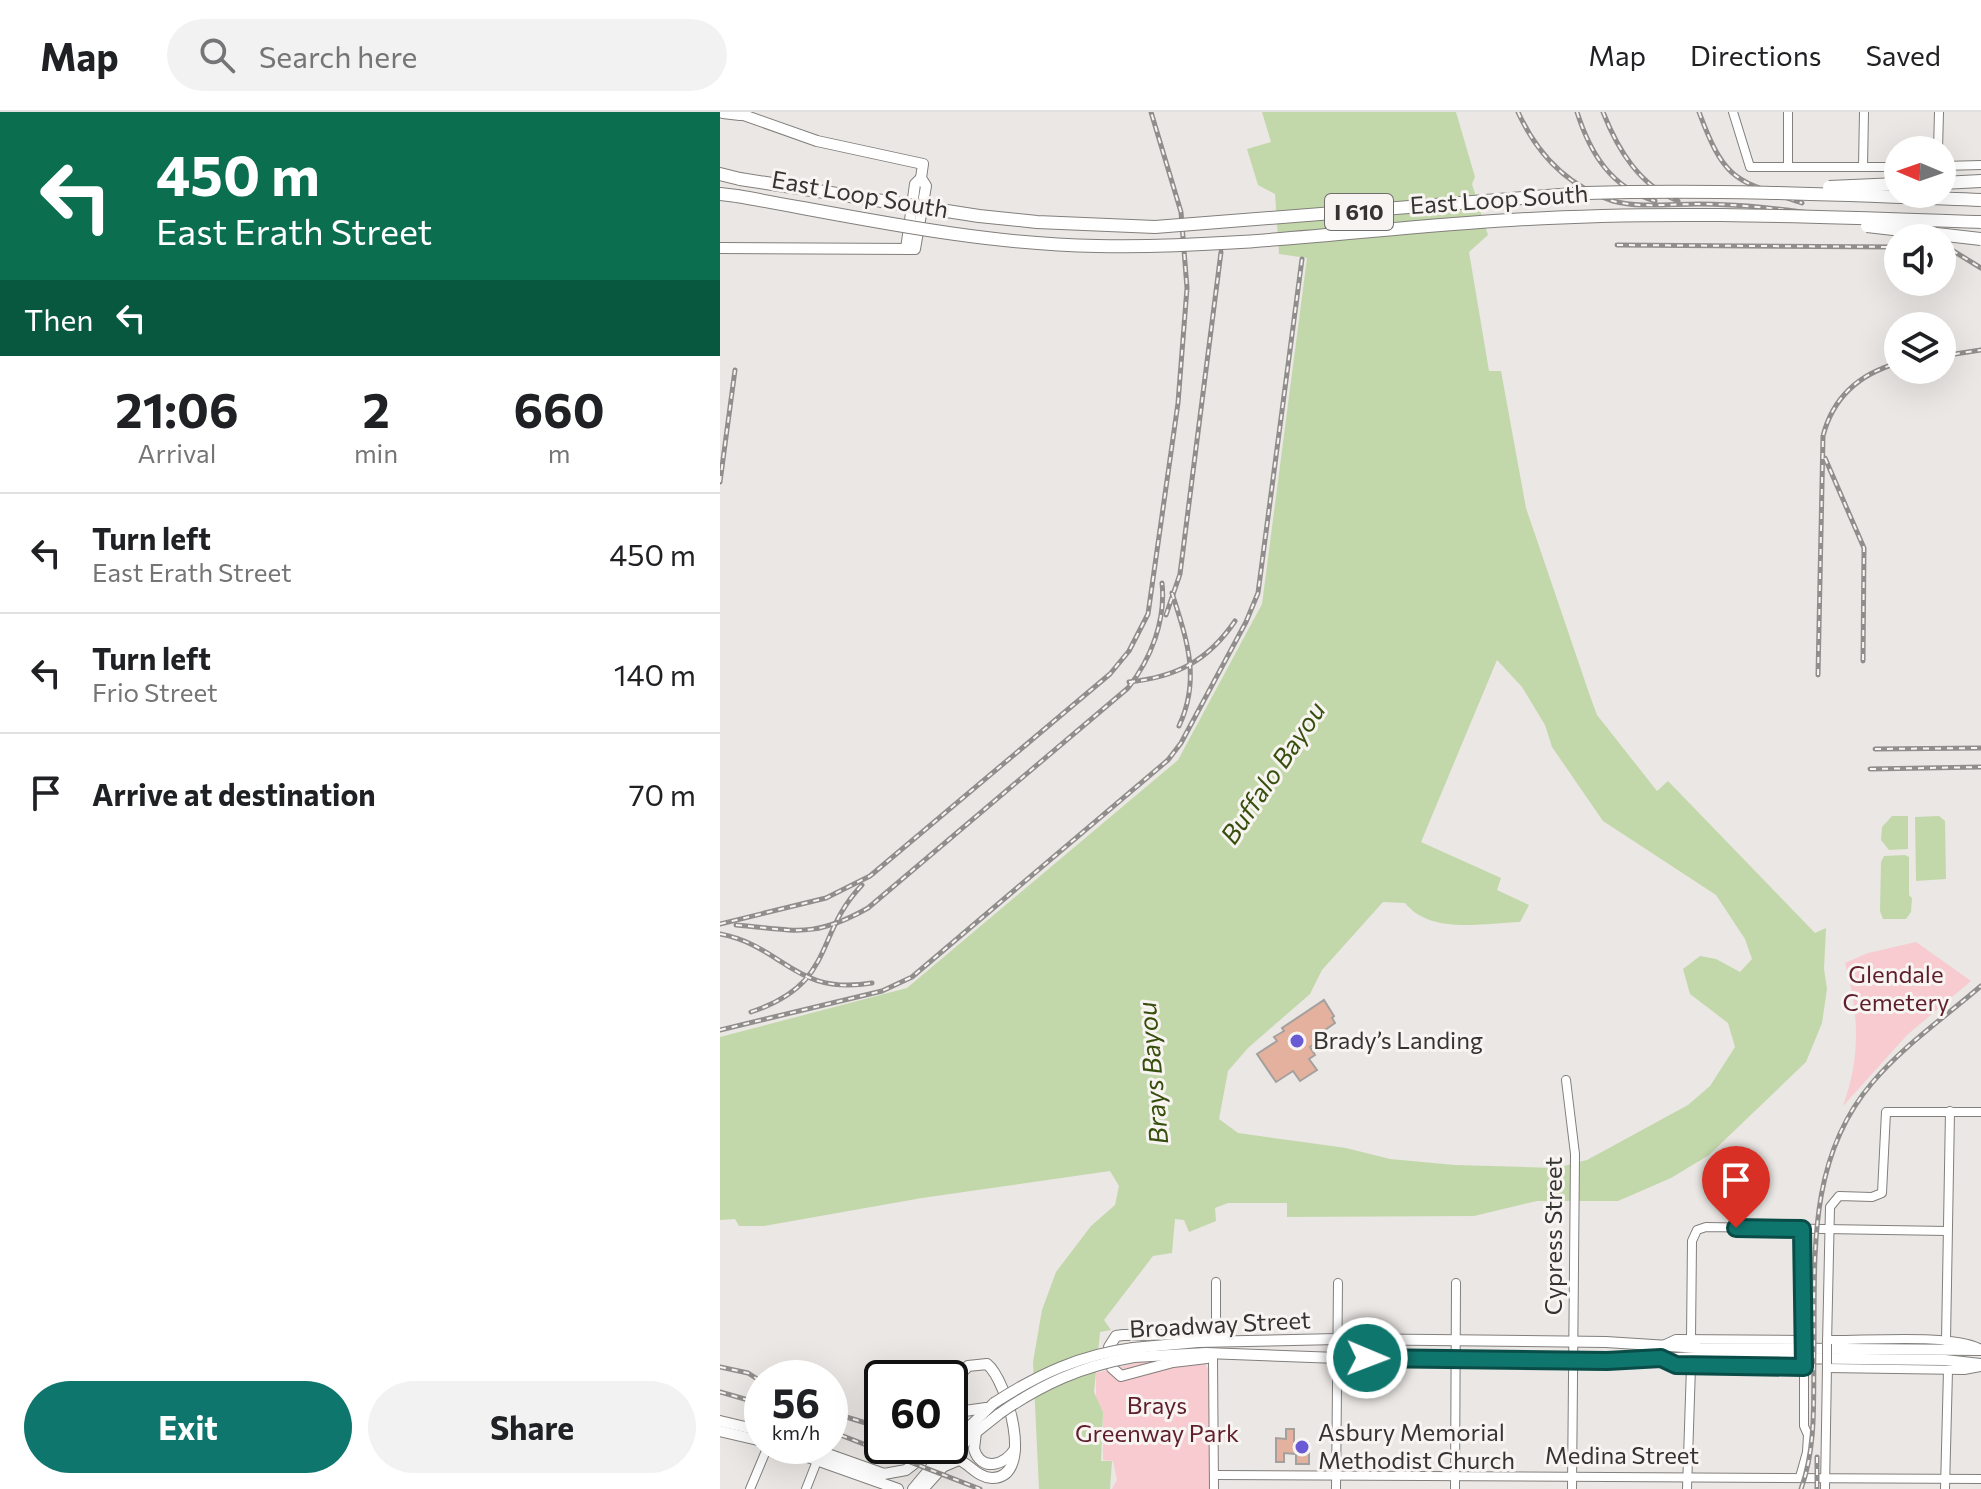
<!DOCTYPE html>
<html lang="en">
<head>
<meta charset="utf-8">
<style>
  :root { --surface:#fff; --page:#f2f2f2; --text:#202124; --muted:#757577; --line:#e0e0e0; --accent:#0f766e }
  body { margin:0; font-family:Commissioner,sans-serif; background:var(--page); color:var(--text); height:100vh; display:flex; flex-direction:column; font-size:30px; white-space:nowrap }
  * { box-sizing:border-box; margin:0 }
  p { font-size:26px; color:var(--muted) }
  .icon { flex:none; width:44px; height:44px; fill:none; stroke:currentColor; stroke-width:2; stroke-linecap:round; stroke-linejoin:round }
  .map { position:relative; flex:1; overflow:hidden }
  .drawer { display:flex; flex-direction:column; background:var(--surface); width:720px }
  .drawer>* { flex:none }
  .top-card { background:#0b6e4f; color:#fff; overflow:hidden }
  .needle { width:52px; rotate:272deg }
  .tools { position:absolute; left:1164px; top:24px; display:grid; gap:16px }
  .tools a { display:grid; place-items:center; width:72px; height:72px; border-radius:50%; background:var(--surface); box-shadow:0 8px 32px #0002; font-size:40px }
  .speed { position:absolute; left:24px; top:1248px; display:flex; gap:16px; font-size:40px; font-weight:700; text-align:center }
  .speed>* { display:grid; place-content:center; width:104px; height:104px; border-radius:50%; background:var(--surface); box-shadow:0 8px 32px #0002; line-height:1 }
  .speed small { font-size:20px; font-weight:400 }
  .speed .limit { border:4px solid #111; border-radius:12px; background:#fff; color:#111 }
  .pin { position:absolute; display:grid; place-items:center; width:68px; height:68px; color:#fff; margin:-82px -34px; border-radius:50% 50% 50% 0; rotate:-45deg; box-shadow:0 0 8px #0007 }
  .pin .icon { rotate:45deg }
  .me { position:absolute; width:88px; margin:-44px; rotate:91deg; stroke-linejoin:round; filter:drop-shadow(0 0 6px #0008) }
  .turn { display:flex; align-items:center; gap:28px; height:168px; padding:0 24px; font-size:36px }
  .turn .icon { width:104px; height:104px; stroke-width:2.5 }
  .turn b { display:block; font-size:56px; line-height:68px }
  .then { display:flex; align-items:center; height:76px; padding:0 24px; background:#0003; gap:16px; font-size:30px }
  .eta { display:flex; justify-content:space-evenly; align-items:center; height:136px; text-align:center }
  .eta b { font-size:48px; font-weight:700; line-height:56px }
  .action { display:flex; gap:16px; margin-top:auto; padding:16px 24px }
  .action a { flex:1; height:92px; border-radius:48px; background:var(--accent); color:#fff; font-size:32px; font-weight:700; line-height:92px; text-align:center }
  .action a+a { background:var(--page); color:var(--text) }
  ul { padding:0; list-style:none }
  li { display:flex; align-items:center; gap:24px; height:120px; padding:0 24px; border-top:2px solid var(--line) }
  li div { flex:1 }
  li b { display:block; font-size:30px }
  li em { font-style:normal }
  header { display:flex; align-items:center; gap:48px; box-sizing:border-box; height:112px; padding:0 40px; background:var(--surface); border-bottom:2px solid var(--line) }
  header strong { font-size:38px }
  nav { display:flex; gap:44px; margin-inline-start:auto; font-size:28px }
  .search { width:560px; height:72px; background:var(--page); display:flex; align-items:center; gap:20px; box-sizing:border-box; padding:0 28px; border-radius:44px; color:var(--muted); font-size:30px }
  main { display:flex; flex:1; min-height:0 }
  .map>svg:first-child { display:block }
  .green { fill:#f7cbcf }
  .water { fill:#c3d8aa; fill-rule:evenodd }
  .building { fill:#e4b19e; stroke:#a4a09e; stroke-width:2 }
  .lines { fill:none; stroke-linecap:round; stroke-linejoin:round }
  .minor-casing { stroke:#827f7c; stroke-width:10 }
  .major-casing { stroke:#827f7c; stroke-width:12 }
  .highway-casing { stroke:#827f7c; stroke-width:14 }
  .minor { stroke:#fff; stroke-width:8 }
  .major { stroke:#fff; stroke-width:10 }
  .highway { stroke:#fff; stroke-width:12 }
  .rail-casing { stroke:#908e8c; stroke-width:5 }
  .rail { stroke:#f8f4f1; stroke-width:2; stroke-dasharray:6; stroke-linecap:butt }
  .minor-bridge-casing { stroke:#827f7c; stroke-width:10; stroke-linecap:butt }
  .major-bridge-casing { stroke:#827f7c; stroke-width:12; stroke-linecap:butt }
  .highway-bridge-casing { stroke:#827f7c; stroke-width:14; stroke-linecap:butt }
  .minor-bridge { stroke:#fff; stroke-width:8 }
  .major-bridge { stroke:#fff; stroke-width:10 }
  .highway-bridge { stroke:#fff; stroke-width:12 }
  .route-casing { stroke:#0a4d48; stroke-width:20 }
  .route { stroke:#0f766e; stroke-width:14 }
  .poi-dot { fill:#6a5bd4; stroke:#f8f4f1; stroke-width:3 }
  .labels { text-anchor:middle; stroke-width:6; stroke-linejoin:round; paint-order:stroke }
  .shield { fill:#f8f4f1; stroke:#706e6c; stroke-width:2 }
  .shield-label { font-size:22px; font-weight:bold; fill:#353433 }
  .street-label { font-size:24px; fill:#353433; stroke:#f8f4f1 }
  .park-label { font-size:24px; fill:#5f1e2b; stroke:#f8f4f1 }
  .poi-label { font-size:24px; fill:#353433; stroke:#f8f4f1; text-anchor:start }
  .water-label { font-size:26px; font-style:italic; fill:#374f0c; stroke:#f8f4f1 }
</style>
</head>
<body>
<header>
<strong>Map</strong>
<div class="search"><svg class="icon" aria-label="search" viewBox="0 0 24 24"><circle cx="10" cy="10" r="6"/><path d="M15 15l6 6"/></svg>Search here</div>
<nav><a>Map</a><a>Directions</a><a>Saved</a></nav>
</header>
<main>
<section class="drawer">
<div class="top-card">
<div class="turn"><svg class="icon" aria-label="left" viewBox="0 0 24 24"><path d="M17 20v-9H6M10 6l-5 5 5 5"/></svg><div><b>450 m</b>East Erath Street</div></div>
<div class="then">Then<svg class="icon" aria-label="left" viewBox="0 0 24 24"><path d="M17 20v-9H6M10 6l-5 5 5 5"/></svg></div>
</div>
<div class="eta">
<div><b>21:06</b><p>Arrival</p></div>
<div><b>2</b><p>min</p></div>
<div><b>660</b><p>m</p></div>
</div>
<ul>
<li><svg class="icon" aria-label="left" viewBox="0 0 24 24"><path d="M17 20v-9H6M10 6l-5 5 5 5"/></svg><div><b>Turn left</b><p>East Erath Street</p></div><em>450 m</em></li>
<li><svg class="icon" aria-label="left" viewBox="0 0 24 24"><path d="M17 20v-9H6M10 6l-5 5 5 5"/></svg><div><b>Turn left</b><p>Frio Street</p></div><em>140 m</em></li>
<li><svg class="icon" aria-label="arrive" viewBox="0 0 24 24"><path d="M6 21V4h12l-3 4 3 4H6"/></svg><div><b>Arrive at destination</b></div><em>70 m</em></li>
</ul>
<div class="action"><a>Exit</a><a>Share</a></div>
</section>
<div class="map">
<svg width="1261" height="1377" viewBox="0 0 1261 1377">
  <rect width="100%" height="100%" fill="#eae7e4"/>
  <!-- green -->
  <g class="green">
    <path d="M 1196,830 L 1251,869 L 1187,923 L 1123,994 C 1141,945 1139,900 1125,851 L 1148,841 Z"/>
    <polygon points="473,1247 485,1252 491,1262 490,1377 392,1377 397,1368 393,1349 383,1348 383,1300 376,1285 376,1261 428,1248"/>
  </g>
  <!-- water -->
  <g class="water">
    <path d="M 542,0 L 736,0 L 755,65 L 752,72 L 768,123 L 749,140 L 769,259 L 781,259 L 806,396 L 870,584 L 877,603 L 937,679 L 948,669 L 1095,821 L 1106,816 L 1104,857 L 1107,877 L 1102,911 L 1086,950 L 989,1043 L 951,1066 L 898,1089 L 817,1089 L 754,1104 L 567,1105 L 567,1091 L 508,1091 L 495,1096 L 496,1109 L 469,1120 L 464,1108 L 455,1107 L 452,1141 L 433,1144 L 384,1208 L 391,1218 L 380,1220 L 374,1280 L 383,1300 L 381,1349 L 392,1349 L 390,1377 L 319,1377 L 313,1250 L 322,1198 L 336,1160 L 371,1114 L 395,1093 L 399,1074 L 390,1059 L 202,1086 L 44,1114 L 19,1114 L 15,1107 L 0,1108 L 0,925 L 187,876 L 458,648 L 542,492 L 587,146 L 559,142 L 555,82 L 538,73 L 527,37 L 551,30 ZM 777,548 L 802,575 L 825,613 L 832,635 L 883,709 L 996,783 L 1025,827 L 1032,847 L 1020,860 L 996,847 L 980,844 L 963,857 L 970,882 L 1008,911 L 1015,935 L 990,974 L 968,993 L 867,1048 L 836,1056 L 735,1053 L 670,1047 L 626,1036 L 518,1021 L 499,1007 L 508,959 L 528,936 L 590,882 L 602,858 L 663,790 L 685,791 C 711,823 763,811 800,810 L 809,793 L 777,778 L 781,766 L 701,730 Z"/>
    <polygon points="1172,704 1188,704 1188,737 1169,738 1161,728 1162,715"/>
    <polygon points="1219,704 1225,709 1226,767 1196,769 1195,705"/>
    <polygon points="1185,743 1189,745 1189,783 1192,786 1191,800 1186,807 1163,807 1160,799 1161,750 1164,744"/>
  </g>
  <!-- building -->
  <g class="building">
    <polygon points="604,888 614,904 612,906 615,911 595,925 598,929 590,935 595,943 589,947 597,958 580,969 573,959 556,970 537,942 557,929 554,925 564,919 562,916"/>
    <polygon points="566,1317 574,1317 574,1330 589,1330 589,1352 576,1352 576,1342 564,1341 564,1350 556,1350 556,1326 566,1327"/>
  </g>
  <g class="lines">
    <!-- minor casing -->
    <g class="minor-casing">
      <g id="minor">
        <polyline points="1013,0 1030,55 1178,55"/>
        <polyline points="1218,38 1219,0"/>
        <polyline points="1222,54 1261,53"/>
        <polyline points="1068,55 1068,0"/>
        <polyline points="1143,55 1144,0"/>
        <polyline points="846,968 855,1042 852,1377"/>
        <polyline points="1082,1117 1084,1230"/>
        <polyline points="496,1222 496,1170"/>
        <polyline points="971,1227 972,1129 977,1118 986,1115 1227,1119"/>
        <path d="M 1107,1228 C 1142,1229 1235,1221 1261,1237"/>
        <polyline points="1226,1229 1230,999"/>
        <polyline points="1107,1232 1110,1095 1119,1084 1152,1085 1162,1081 1166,1000 1261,1000"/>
        <polyline points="943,1233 956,1227 1084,1228"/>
        <polyline points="493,1247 494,1377"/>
        <polyline points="945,1248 971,1254 1084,1255"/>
        <polyline points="1107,1256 1244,1258 1261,1255"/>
        <polyline points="495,1363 1261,1367"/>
        <polyline points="1080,1365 1087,1340 1088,1323 1084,1314 1084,1253"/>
        <polyline points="30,1377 48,1334"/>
        <polyline points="86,1377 99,1344"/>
        <polyline points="616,1377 618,1171"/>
        <polyline points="735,1377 736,1171"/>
        <polyline points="967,1377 971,1254"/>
        <polyline points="1105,1377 1107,1254"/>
        <polyline points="1225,1377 1228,1258"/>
      </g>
    </g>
    <!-- major casing -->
    <g class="major-casing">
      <g id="major">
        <polyline points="0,136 195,137 206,74 201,66 203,52 97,29 15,0"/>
        <polyline points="186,137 195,72 201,66"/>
        <polyline points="413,1236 478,1230 618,1227 886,1230 980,1236 1261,1238"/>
        <polyline points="414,1245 486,1241 618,1246 887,1249 980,1245 1225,1248 1261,1252"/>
        <polyline points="487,1246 453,1250 401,1264 392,1256 389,1235 396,1224 403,1223 496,1222 508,1226"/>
        <polyline points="230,1301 266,1296"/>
        <polyline points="0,1309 42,1319"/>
        <polyline points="0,1319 42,1329"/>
        <path d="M 256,1320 L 254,1337 C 261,1360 284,1354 295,1337"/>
        <polyline points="230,1333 274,1291"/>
        <polyline points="57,1334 178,1377"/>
        <polyline points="85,1334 164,1362 186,1358 217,1334"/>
        <path d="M 220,1356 L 239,1348 C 251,1353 257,1365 272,1366 C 316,1366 287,1268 267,1252 L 248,1254 L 230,1274"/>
        <polyline points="193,1377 229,1334"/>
        <polyline points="203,1377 250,1325 279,1302"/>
      </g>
    </g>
    <!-- highway casing -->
    <g class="highway-casing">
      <g id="highway">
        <polyline points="3,0 20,2"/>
        <polyline points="0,62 20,67"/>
        <polyline points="1222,71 1261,69"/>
        <polyline points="0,82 17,84"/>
      </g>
    </g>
    <!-- minor -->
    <use href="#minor" class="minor"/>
    <!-- major -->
    <use href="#major" class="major"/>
    <!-- highway -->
    <use href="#highway" class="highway"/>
    <!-- rail casing -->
    <g class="rail-casing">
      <g id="rail">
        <path d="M 798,0 C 817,42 847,74 893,89 C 918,96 951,92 978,92 C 1032,92 1082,100 1135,107 C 1162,111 1188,113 1212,126"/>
        <path d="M 857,0 C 870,41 891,76 935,89"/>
        <path d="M 883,0 C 898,38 919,73 958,89"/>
        <path d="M 979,0 C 1005,70 1015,68 1082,91"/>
        <polyline points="1222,132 1261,156"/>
        <polyline points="897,133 1178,135"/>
        <polyline points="1222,244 1261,238"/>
        <polyline points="1105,346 1144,436 1143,549"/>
        <polyline points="0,370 15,258"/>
        <path d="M 452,481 C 467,528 481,567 459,614"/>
        <polyline points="446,503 460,462 501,140"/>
        <path d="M 1098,563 L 1103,324 C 1113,285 1139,262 1178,251"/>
        <path d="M 409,570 C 456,565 488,549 515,509"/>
        <polyline points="1155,637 1261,636"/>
        <polyline points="1150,657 1261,655"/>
        <polyline points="0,812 106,786 150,764 390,562 409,539 428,502 458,291 467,176 461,100 431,0"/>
        <path d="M 16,813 C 75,818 93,827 148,796 L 408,576 C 431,547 446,508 442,471"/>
        <path d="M 0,822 C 64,834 74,884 152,871"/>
        <path d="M 31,900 C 117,871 93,824 142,773"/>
        <polyline points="0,918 162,879 192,865 448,648 461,631 526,510 538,481 582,147"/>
        <polyline points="0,1255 28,1261 42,1270"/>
        <polyline points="0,1280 42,1292"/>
        <polyline points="110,1300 162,1316"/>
        <polyline points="110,1319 260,1377"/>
        <polyline points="1097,1345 1097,1377"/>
        <path d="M 1081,1377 C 1097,1333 1093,1285 1094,1238 C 1095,1144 1087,1047 1152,971 C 1183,934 1225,905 1261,874"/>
      </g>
    </g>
    <!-- rail -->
    <use href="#rail" class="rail"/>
    <!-- minor-bridge casing -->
    <g class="minor-bridge-casing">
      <g id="minor-bridge">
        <polyline points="1107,1252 1107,1232"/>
        <polyline points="1084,1253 1084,1231"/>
      </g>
    </g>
    <!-- major-bridge casing -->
    <g class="major-bridge-casing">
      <g id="major-bridge">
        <path d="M 274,1291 C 319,1262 360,1243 413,1236"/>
        <path d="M 279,1302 C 322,1272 362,1254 414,1245"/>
      </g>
    </g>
    <!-- highway-bridge casing -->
    <g class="highway-bridge-casing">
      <g id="highway-bridge">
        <path d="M 20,67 L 259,104 L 317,110 L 435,115 L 866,81 C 998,77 1129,83 1261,88"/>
        <polyline points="1109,75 1178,72"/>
        <path d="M 17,84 C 136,105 256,132 377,134 C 515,137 653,116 790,108 C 947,98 1104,105 1261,110"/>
        <polyline points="1147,114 1261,127"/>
      </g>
    </g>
    <!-- minor-bridge -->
    <use href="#minor-bridge" class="minor-bridge"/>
    <!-- major-bridge -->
    <use href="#major-bridge" class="major-bridge"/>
    <!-- highway-bridge -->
    <use href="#highway-bridge" class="highway-bridge"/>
  </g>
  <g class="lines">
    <!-- route casing -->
    <g class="route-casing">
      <polyline id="route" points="647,1246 887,1249 941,1246 956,1253 1084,1255 1082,1117 1016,1116"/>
    </g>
    <!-- route -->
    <use href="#route" class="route"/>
  </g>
  <!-- markers -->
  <g class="poi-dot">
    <circle cx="577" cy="929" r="8"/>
    <circle cx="582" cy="1335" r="8"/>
  </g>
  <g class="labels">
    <!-- shield labels -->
    <rect class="shield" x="605" y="82" width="68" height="36" rx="6"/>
    <g class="shield-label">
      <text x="639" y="108">I 610</text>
    </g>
    <!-- street labels -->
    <g class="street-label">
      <text transform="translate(140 83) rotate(10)" y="8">East Loop South</text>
      <text transform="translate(779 88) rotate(-4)" y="8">East Loop South</text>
      <text transform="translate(834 1124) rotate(-90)" y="8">Cypress Street</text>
      <text transform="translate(500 1213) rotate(-3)" y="8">Broadway Street</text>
      <text x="902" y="1352">Medina Street</text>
    </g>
    <!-- park labels -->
    <g class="park-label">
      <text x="1176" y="871">Glendale<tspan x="1176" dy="28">Cemetery</tspan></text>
      <text x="437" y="1302">Brays<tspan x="437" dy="28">Greenway Park</tspan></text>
    </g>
    <!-- poi labels -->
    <g class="poi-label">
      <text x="593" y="937">Brady’s Landing</text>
      <text x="598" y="1329">Asbury Memorial<tspan x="598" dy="28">Methodist Church</tspan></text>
    </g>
    <!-- water labels -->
    <g class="water-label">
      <text transform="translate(553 661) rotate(-56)" y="9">Buffalo Bayou</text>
      <text transform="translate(433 961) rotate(-95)" y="9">Brays Bayou</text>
    </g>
  </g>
</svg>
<div class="tools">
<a><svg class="needle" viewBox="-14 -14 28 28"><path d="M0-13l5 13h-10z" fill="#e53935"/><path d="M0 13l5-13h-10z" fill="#757577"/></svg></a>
<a><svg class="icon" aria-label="sound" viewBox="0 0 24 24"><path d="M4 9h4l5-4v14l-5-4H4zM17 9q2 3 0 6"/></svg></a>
<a><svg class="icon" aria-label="layers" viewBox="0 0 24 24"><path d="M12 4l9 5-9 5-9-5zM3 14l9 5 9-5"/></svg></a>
</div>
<div class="speed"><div>56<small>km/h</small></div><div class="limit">60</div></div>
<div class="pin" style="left:1016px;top:1116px;background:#d93025"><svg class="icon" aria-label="arrive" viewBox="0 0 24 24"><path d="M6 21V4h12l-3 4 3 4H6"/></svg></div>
<svg class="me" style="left:647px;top:1246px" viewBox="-20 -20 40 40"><circle r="17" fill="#0f766e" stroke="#fff" stroke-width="3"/><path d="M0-11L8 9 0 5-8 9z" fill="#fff"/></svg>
</div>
</main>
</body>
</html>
